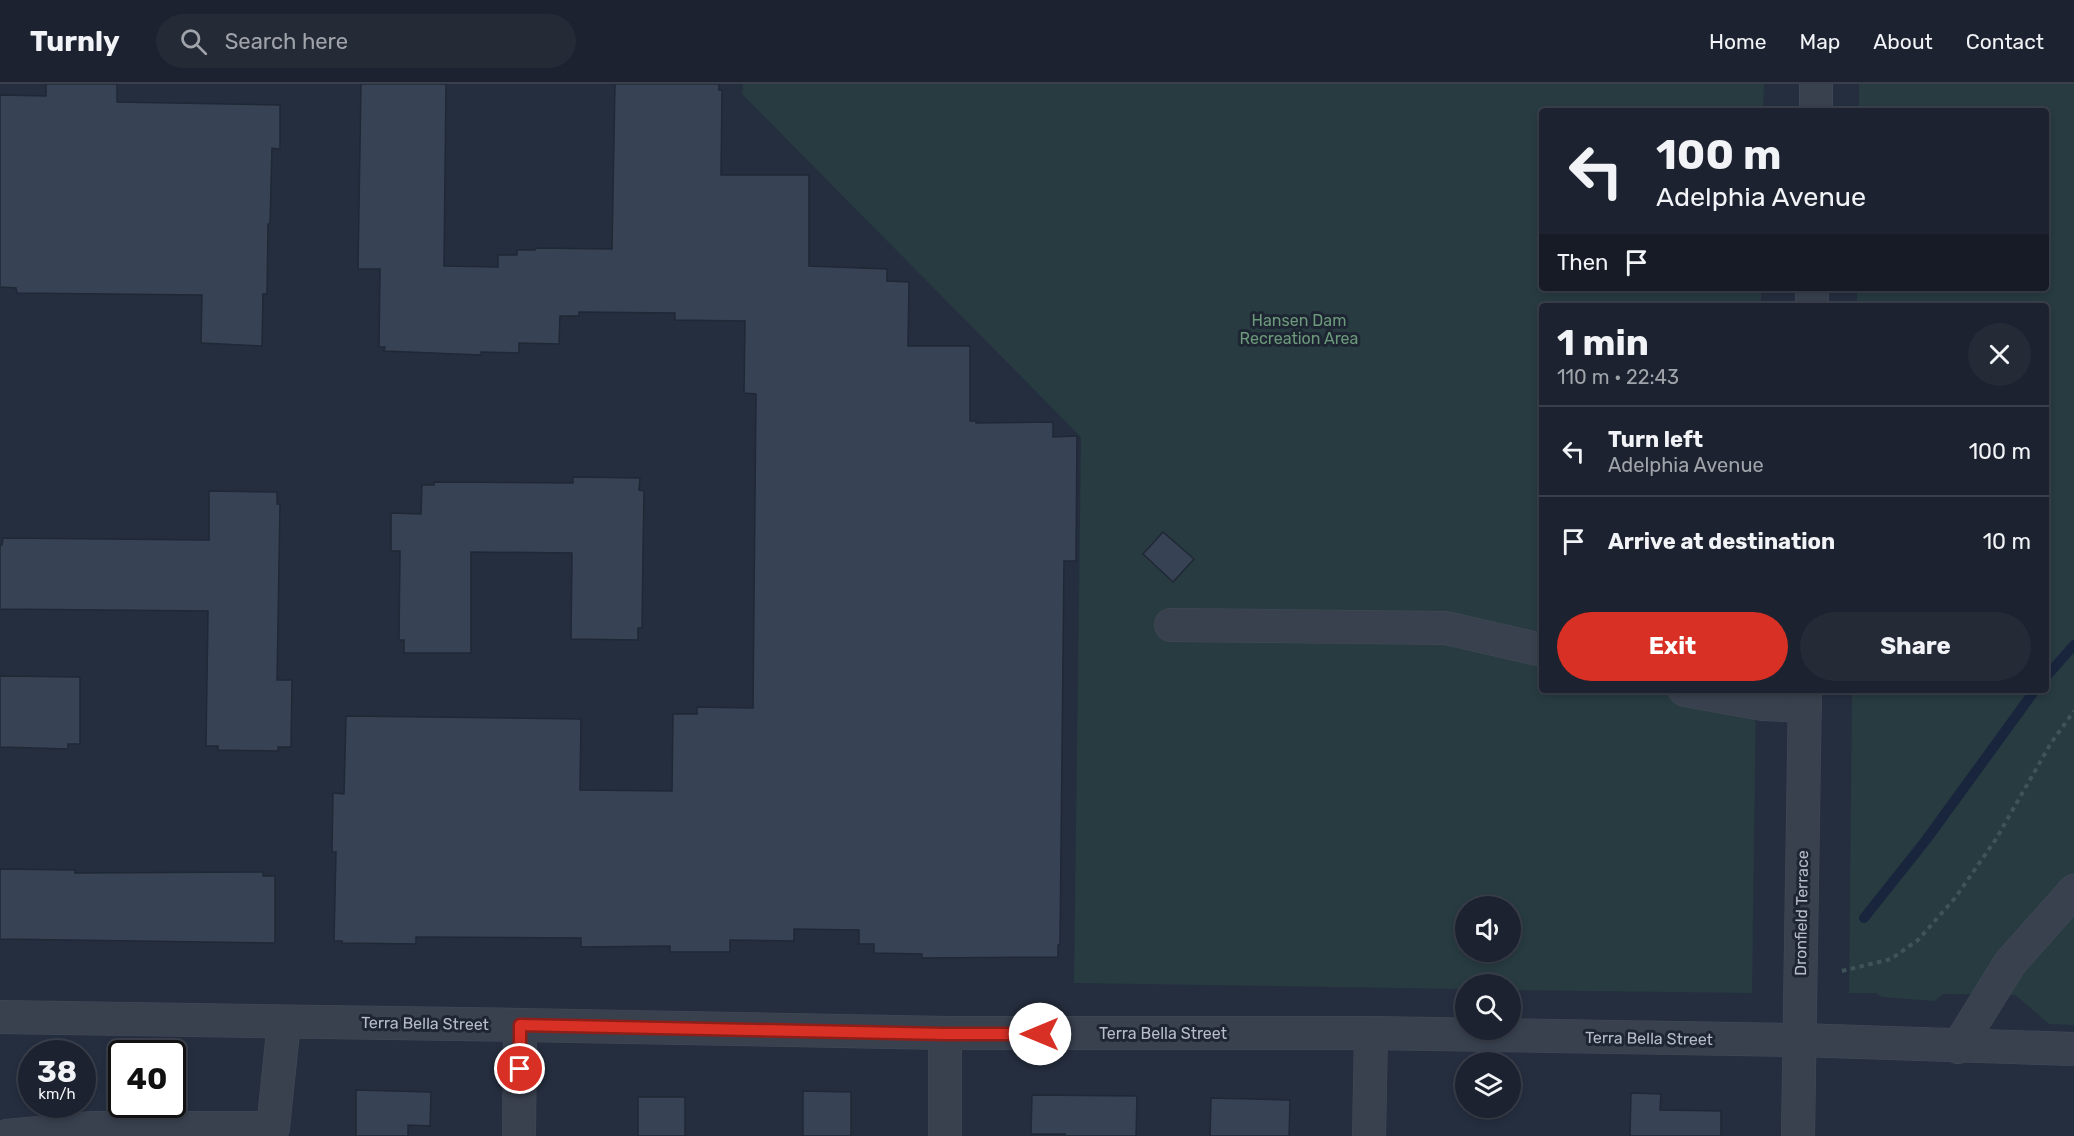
<!DOCTYPE html>
<html lang="en">
<head>
<meta charset="utf-8">
<style>
  :root { --surface:#1c222f; --page:#252a37; --text:#f1f3f6; --muted:#a0a4aa; --line:#3a3f4b; --accent:#d93025 }
  body { margin:0; font-family:Rubik,sans-serif; background:var(--page); color:var(--text); height:100vh; display:flex; flex-direction:column; font-size:22px; white-space:nowrap }
  * { box-sizing:border-box; margin:0 }
  p { font-size:20px; color:var(--muted) }
  .icon { flex:none; width:33px; height:33px; fill:none; stroke:currentColor; stroke-width:2; stroke-linecap:round; stroke-linejoin:round }
  .map { position:relative; flex:1; overflow:hidden }
  .drawer { position:absolute; left:1539px; top:219px; width:510px; height:390px; display:flex; flex-direction:column; background:var(--surface); border-radius:6px; box-shadow:0 3px 9px #0003,0 0 0 2px var(--line) }
  .drawer>* { flex:none }
  .top-card { position:absolute; left:1539px; top:24px; width:510px; height:183px; border-radius:6px; box-shadow:0 3px 9px #0003,0 0 0 2px var(--line); background:#1c222f; color:var(--text); overflow:hidden }
  .fabs { position:absolute; left:1455px; top:812px; display:grid; gap:12px }
  .fabs a { display:grid; place-items:center; width:66px; height:66px; border-radius:50%; background:var(--surface); box-shadow:0 3px 9px #0003,0 0 0 2px var(--line); font-size:30px }
  .speed { position:absolute; left:18px; top:956px; display:flex; gap:12px; font-size:30px; font-weight:700; text-align:center }
  .speed>* { display:grid; place-content:center; width:78px; height:78px; border-radius:50%; background:var(--surface); box-shadow:0 3px 9px #0003,0 0 0 2px var(--line); line-height:1 }
  .speed small { font-size:15px; font-weight:400 }
  .speed .limit { border:3px solid #111; border-radius:9px; background:#fff; color:#111 }
  .pin { position:absolute; display:grid; place-items:center; width:51px; height:51px; color:#fff; margin:-26px; border:3px solid #fff; border-radius:50%; box-shadow:0 2px 6px #0007 }
  .me { position:absolute; width:66px; margin:-33px; rotate:270deg; stroke-linejoin:round; filter:drop-shadow(0 0 4px #0008) }
  .turn { display:flex; align-items:center; gap:21px; height:126px; padding:0 18px; font-size:27px }
  .turn .icon { width:78px; height:78px; stroke-width:2.5 }
  .turn b { display:block; font-size:42px; line-height:51px }
  .then { display:flex; align-items:center; height:57px; padding:0 18px; background:#0003; gap:12px; font-size:22px }
  .round { display:grid; place-items:center; flex:none; width:63px; height:63px; border-radius:32px; background:var(--page) }
  .headline { display:flex; align-items:center; justify-content:space-between; height:102px; padding:0 18px }
  h1 { font-size:36px; font-weight:700; line-height:45px }
  .primary-button { display:flex; gap:12px; margin-top:auto; padding:12px 18px }
  .primary-button a { flex:1; height:69px; border-radius:36px; background:var(--accent); color:#fff; font-size:24px; font-weight:700; line-height:69px; text-align:center }
  .primary-button a+a { background:var(--page); color:var(--text) }
  ul { padding:0; list-style:none }
  li { display:flex; align-items:center; gap:18px; height:90px; padding:0 18px; border-top:2px solid var(--line) }
  li div { flex:1 }
  li b { display:block; font-size:22px }
  li em { font-style:normal }
  header { display:flex; align-items:center; gap:36px; box-sizing:border-box; height:84px; padding:0 30px; background:var(--surface); border-bottom:2px solid var(--line) }
  header strong { font-size:28px }
  nav { display:flex; gap:33px; margin-inline-start:auto; font-size:21px }
  .search { width:420px; height:54px; background:var(--page); display:flex; align-items:center; gap:15px; box-sizing:border-box; padding:0 21px; border-radius:33px; color:var(--muted); font-size:22px }
  .map>svg:first-child { display:block }
  .green { fill:#273b40; fill-rule:evenodd }
  .lines { fill:none; stroke-linecap:round; stroke-linejoin:round }
  .stream { stroke:#18253d; stroke-width:10 }
  .building { fill:#374255; stroke:#202836; stroke-width:1.5 }
  .minor-casing { stroke:#434a58; stroke-width:34 }
  .path { stroke:#405458; stroke-width:4; stroke-dasharray:4.5 4.5; stroke-linecap:butt }
  .minor { stroke:#39414f; stroke-width:33 }
  .route-casing { stroke:#8d1f18; stroke-width:15 }
  .route { stroke:#d93025; stroke-width:10 }
  .labels { text-anchor:middle; stroke-width:6; stroke-linejoin:round; paint-order:stroke }
  .park-label { font-size:16px; fill:#6d9a7b; stroke:#1e2634 }
  .street-label { font-size:16px; fill:#b6bcca; stroke:#1e2634 }
</style>
</head>
<body>
<header>
<strong>Turnly</strong>
<div class="search"><svg class="icon" aria-label="search" viewBox="0 0 24 24"><circle cx="10" cy="10" r="6"/><path d="M15 15l6 6"/></svg>Search here</div>
<nav><a>Home</a><a>Map</a><a>About</a><a>Contact</a></nav>
</header>
<div class="map">
<svg width="2074" height="1052" viewBox="0 0 2074 1052">
  <rect width="100%" height="100%" fill="#252e3f"/>
  <!-- green -->
  <g class="green">
    <path d="M 743,0 L 1764,0 L 1763,27 L 1542,27 L 1542,204 L 1761,204 L 1761,222 L 1542,222 L 1542,606 L 1756,606 L 1752,909 L 1511,906 L 1510,900 L 1466,900 L 1465,905 L 1074,899 L 1081,353 L 742,10 ZM 1466,822 L 1510,822 L 1510,867 L 1466,867 Z"/>
    <polygon points="1859,0 2074,0 2074,941 2049,940 2015,911 1943,910 1935,917 1882,913 1876,909 1849,909 1852,606 2046,606 2046,222 1857,222 1857,204 2046,204 2046,27 1859,27"/>
  </g>
  <g class="lines">
    <!-- stream -->
    <g class="stream">
      <polyline points="2046,593 2074,561"/>
      <polyline points="1864,834 1926,756 2035,606"/>
    </g>
  </g>
  <!-- building -->
  <g class="building">
    <polygon points="46,0 117,0 117,18 280,21 280,65 272,64 270,140 268,140 267,210 263,210 262,262 201,259 202,211 17,209 16,204 0,203 0,11 46,12"/>
    <polygon points="361,0 446,0 444,182 498,183 498,171 517,171 517,166 535,166 535,164 612,165 615,0 719,0 719,6 722,6 721,91 809,91 809,182 887,185 887,197 909,198 908,262 970,262 970,337 976,337 976,339 1053,338 1053,353 1077,352 1076,477 1064,477 1060,861 1058,861 1058,873 922,874 922,870 874,869 874,860 859,860 859,846 794,845 794,857 730,856 730,868 670,868 670,862 581,863 581,854 416,853 416,860 342,859 342,857 334,857 336,768 332,768 333,709 344,710 346,632 581,635 580,706 672,707 673,630 697,630 697,623 753,624 756,310 744,309 745,237 675,236 675,229 579,228 579,232 560,232 559,260 519,259 519,269 481,268 481,271 384,267 385,263 379,263 380,185 358,185"/>
    <polygon points="573,393 640,394 639,406 644,407 643,467 642,544 638,544 638,556 571,555 572,469 471,468 471,569 404,569 404,556 399,556 400,467 391,467 391,429 421,430 422,401 434,401 434,398 573,399"/>
    <polygon points="209,407 277,408 277,420 280,420 277,596 292,596 291,663 278,663 278,667 218,666 218,662 206,662 208,527 0,525 0,461 2,461 3,454 209,456"/>
    <polygon points="1163,448 1194,475 1173,498 1143,470"/>
    <polygon points="0,592 80,593 80,660 68,660 68,665 0,663"/>
    <polygon points="0,785 75,786 75,789 263,788 263,792 275,792 275,859 0,855"/>
    <polygon points="356,1006 431,1008 430,1042 408,1041 408,1052 356,1052"/>
    <polygon points="803,1007 851,1008 851,1052 803,1052"/>
    <polygon points="1631,1009 1661,1010 1660,1026 1721,1027 1721,1052 1630,1052"/>
    <polygon points="1032,1011 1137,1012 1136,1052 1064,1052 1065,1050 1031,1050"/>
    <rect x="638" y="1013" width="47" height="39"/>
    <polygon points="1211,1014 1290,1016 1289,1052 1210,1052"/>
  </g>
  <g class="lines">
    <!-- minor casing -->
    <g class="minor-casing">
      <g id="minor">
        <polyline points="1816,27 1816,0"/>
        <polyline points="1812,222 1812,204"/>
        <polyline points="1171,541 1446,544 1542,566"/>
        <polyline points="1685,606 1763,620 1805,622"/>
        <polyline points="0,933 520,941 945,949 1371,949 1799,956 2074,965"/>
        <polyline points="1958,963 2010,879 2074,807"/>
        <polyline points="7,1052 92,1044 273,1044 284,938"/>
        <polyline points="519,1052 520,941"/>
        <polyline points="945,1052 945,949"/>
        <polyline points="1369,1052 1371,949"/>
        <polyline points="1798,1052 1805,606"/>
      </g>
    </g>
    <!-- path -->
    <polyline class="path" points="1842,887 1891,875 1918,856 1955,814 1996,755 2051,659 2074,627"/>
    <!-- minor -->
    <use href="#minor" class="minor"/>
  </g>
  <g class="lines">
    <!-- route casing -->
    <g class="route-casing">
      <polyline id="route" points="520,985 520,941 945,950 1040,950"/>
    </g>
    <!-- route -->
    <use href="#route" class="route"/>
  </g>
  <g class="labels">
    <!-- park labels -->
    <g class="park-label">
      <text x="1299" y="242">Hansen Dam<tspan x="1299" dy="18">Recreation Area</tspan></text>
    </g>
    <!-- street labels -->
    <g class="street-label">
      <text transform="translate(1801 829) rotate(-89)" y="6">Dronfield Terrace</text>
      <text transform="translate(425 939) rotate(1)" y="6">Terra Bella Street</text>
      <text x="1163" y="955">Terra Bella Street</text>
      <text transform="translate(1649 954) rotate(1)" y="6">Terra Bella Street</text>
    </g>
  </g>
</svg>
<div class="fabs">
<a><svg class="icon" aria-label="sound" viewBox="0 0 24 24"><path d="M4 9h4l5-4v14l-5-4H4zM17 9q2 3 0 6"/></svg></a>
<a><svg class="icon" aria-label="search" viewBox="0 0 24 24"><circle cx="10" cy="10" r="6"/><path d="M15 15l6 6"/></svg></a>
<a><svg class="icon" aria-label="layers" viewBox="0 0 24 24"><path d="M12 4l9 5-9 5-9-5zM3 14l9 5 9-5"/></svg></a>
</div>
<div class="speed"><div>38<small>km/h</small></div><div class="limit">40</div></div>
<div class="pin" style="left:520px;top:985px;background:#d93025"><svg class="icon" aria-label="arrive" viewBox="0 0 24 24"><path d="M6 21V4h12l-3 4 3 4H6"/></svg></div>
<svg class="me" style="left:1040px;top:950px" viewBox="-20 -20 40 40"><circle r="19" fill="#fff"/><path d="M0-13L10 11 0 6-10 11z" fill="#d93025"/></svg>
<div class="top-card">
<div class="turn"><svg class="icon" aria-label="left" viewBox="0 0 24 24"><path d="M17 20v-9H6M10 6l-5 5 5 5"/></svg><div><b>100 m</b>Adelphia Avenue</div></div>
<div class="then">Then<svg class="icon" aria-label="arrive" viewBox="0 0 24 24"><path d="M6 21V4h12l-3 4 3 4H6"/></svg></div>
</div>
<section class="drawer">
<div class="headline"><div><h1>1 min</h1><p>110 m · 22:43</p></div><a class="round"><svg class="icon" aria-label="close" viewBox="0 0 24 24"><path d="M6 6l12 12M18 6L6 18"/></svg></a></div>
<ul>
<li><svg class="icon" aria-label="left" viewBox="0 0 24 24"><path d="M17 20v-9H6M10 6l-5 5 5 5"/></svg><div><b>Turn left</b><p>Adelphia Avenue</p></div><em>100 m</em></li>
<li><svg class="icon" aria-label="arrive" viewBox="0 0 24 24"><path d="M6 21V4h12l-3 4 3 4H6"/></svg><div><b>Arrive at destination</b></div><em>10 m</em></li>
</ul>
<div class="primary-button"><a>Exit</a><a>Share</a></div>
</section>
</div>
</body>
</html>
